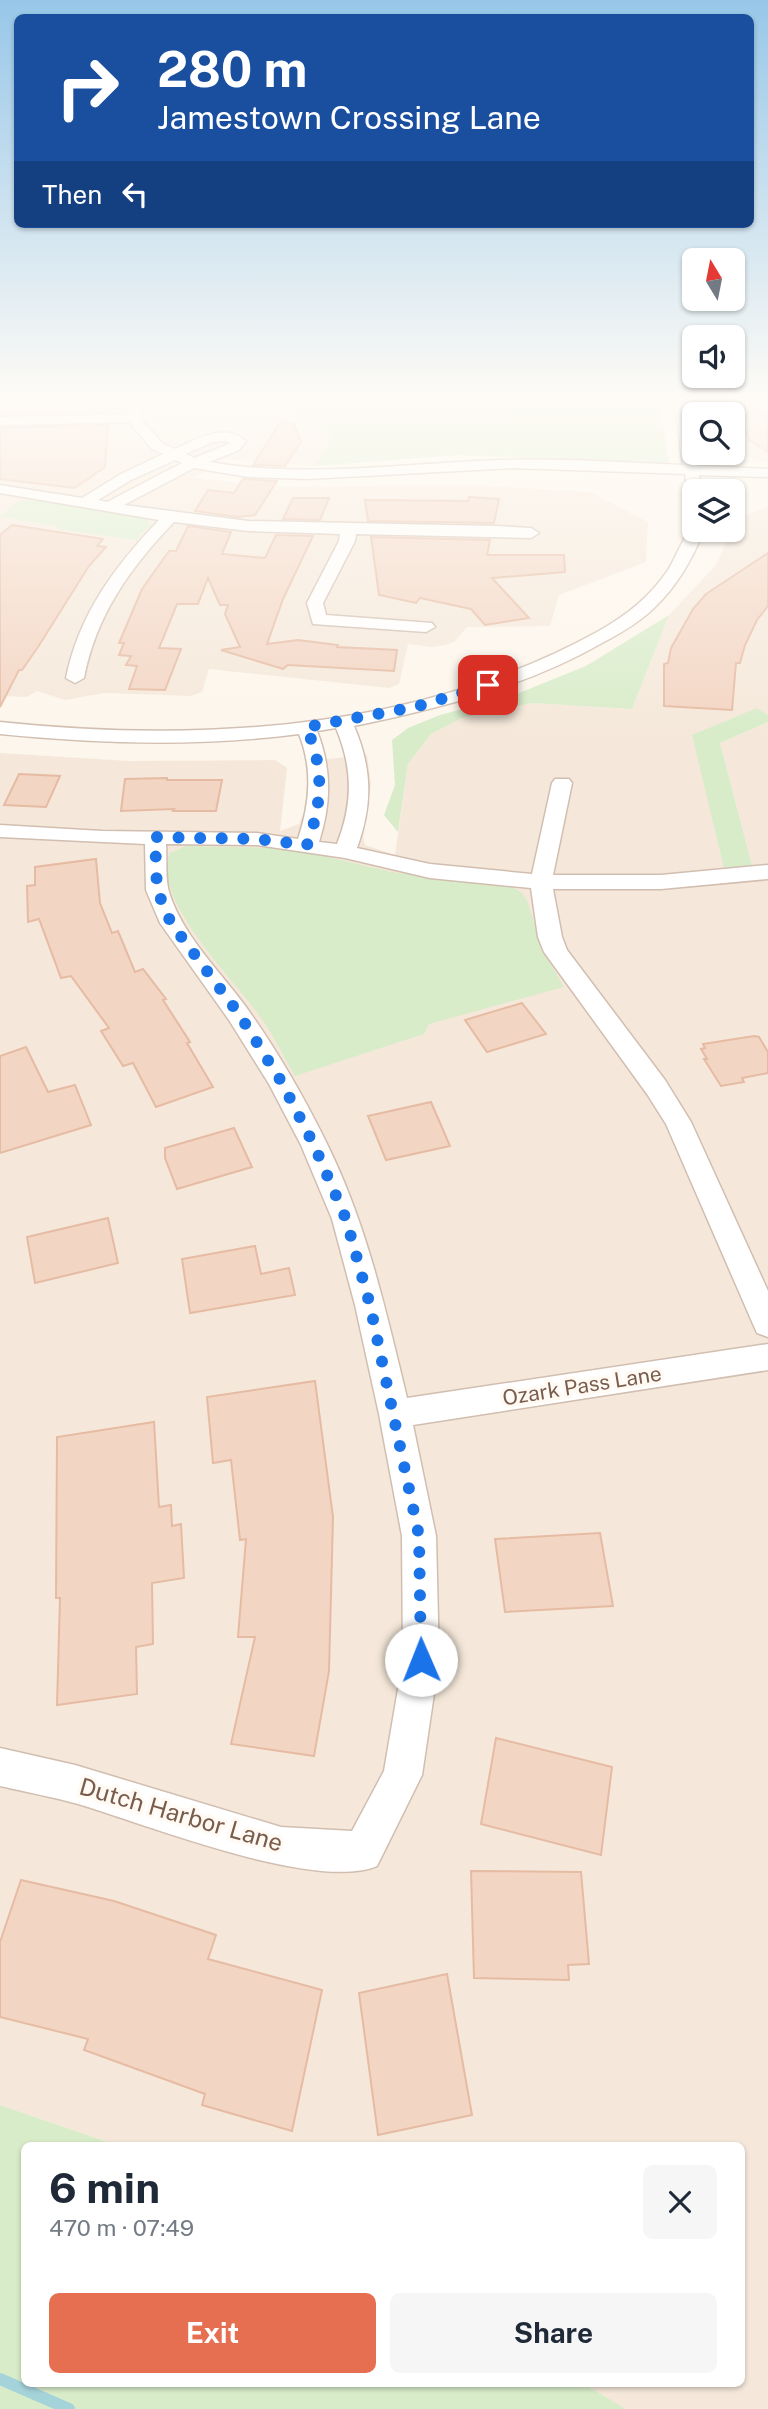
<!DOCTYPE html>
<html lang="en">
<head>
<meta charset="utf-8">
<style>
  :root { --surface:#fff; --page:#f6f6f7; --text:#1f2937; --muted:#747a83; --accent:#e76f51 }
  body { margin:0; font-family:"Public Sans",sans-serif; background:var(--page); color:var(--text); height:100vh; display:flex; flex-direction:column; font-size:26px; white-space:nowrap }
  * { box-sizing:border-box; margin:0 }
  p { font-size:23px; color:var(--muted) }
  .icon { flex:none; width:38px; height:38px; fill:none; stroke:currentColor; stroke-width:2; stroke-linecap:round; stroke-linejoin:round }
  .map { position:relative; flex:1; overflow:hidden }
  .details { position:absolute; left:21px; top:2142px; width:724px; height:245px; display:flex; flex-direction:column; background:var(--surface); border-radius:10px; box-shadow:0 2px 5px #0004 }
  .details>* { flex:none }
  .banner { position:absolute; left:14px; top:14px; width:740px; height:214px; border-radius:10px; box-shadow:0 2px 5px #0004; background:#1a4fa0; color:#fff; overflow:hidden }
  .needle { width:46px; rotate:350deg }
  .fabs { position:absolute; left:682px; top:248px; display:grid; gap:14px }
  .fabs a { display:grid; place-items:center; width:63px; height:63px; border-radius:10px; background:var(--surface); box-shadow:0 2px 5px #0004; font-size:35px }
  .pin { position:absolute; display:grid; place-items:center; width:60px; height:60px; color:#fff; margin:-30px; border-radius:14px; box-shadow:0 4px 10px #0006 }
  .me { position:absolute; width:77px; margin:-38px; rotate:359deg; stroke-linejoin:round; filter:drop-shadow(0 0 5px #0008) }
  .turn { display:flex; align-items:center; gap:24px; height:147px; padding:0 28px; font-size:32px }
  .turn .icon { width:91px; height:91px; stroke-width:2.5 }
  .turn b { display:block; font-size:49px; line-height:60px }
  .then { display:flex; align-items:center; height:66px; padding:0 28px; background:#0003; gap:14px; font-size:26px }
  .round { display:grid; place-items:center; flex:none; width:74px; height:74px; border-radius:10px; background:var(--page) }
  .headline { display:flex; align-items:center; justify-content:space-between; height:119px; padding:0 28px }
  h1 { font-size:42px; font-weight:700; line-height:52px }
  .cta { display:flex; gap:14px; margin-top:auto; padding:14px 28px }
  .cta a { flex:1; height:80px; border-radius:10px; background:var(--accent); color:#fff; font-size:28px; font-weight:700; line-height:80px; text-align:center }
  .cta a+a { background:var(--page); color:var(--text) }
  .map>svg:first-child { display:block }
  .residential { fill:#f5e8da }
  .green { fill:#d8ecc9 }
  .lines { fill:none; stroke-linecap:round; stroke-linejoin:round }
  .stream { stroke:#a5d3da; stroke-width:12 }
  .building { fill:#f3d5c3; stroke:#e6bba3; stroke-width:2 }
  .minor-casing { stroke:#d1beb0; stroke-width:3 }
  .minor { fill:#fff; fill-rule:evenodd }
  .route { stroke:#1a73e8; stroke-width:12; stroke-dasharray:0 21.6 }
  .labels { text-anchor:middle; stroke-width:7; stroke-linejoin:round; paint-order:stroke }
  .street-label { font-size:21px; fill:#7a5c4d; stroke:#fffaf3 }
  .near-street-label { font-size:24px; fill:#7a5c4d; stroke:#fffaf3 }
</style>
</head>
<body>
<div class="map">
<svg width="768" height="2409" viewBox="0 0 768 2409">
  <rect width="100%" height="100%" fill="#fdf6ec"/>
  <!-- residential -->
  <g class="residential">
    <polygon points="0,400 293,400 286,405 328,430 330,440 315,466 225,459 194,478 281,487 468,485 590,492 648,522 646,562 559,595 550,626 467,627 454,642 445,645 432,647 408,644 399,684 389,688 209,669 202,692 191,696 104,693 65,700 37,691 27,697 0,696"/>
    <polygon points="710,400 768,400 768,463 733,453 733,415 710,415"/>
    <polygon points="768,507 768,715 692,736 752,865 720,743 768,722 768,2409 626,2409 584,2384 742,2384 742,2146 116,2145 0,2105 0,753 129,761 275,760 287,768 280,831 299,824 307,806 307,761 367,755 371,784 363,836 365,845 395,855 408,764 431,734 462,718 532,703 632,709 669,615 716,565 736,519"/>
  </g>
  <!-- green -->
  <g class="green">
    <polygon points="293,400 659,400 669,463 458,455 315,466 330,440 328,431 285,405"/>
    <polygon points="36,498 145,518 152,524 136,540 58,529 54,525 0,517 17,502"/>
    <polygon points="669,615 632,709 532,703 462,718 431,734 408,764 398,832 384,815 395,785 392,740 408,728 440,715 509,697 586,666"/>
    <polygon points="757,708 768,715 768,722 720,743 752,865 724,868 692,735"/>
    <path d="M 186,846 L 278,848 L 311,853 L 392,872 L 512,887 L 521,892 L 527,900 L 543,951 L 564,987 L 429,1024 L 424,1034 L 295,1076 C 283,1056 273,1034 259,1015 C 234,980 150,898 170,853 Z"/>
    <polygon points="0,2105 116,2145 24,2146 24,2384 584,2384 626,2409 0,2409"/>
  </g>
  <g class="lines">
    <!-- stream -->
    <polyline class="stream" points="0,2379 69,2409"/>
  </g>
  <!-- building -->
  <g class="building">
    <polygon points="0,400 108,400 108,412 0,414"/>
    <polygon points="736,411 768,412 768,452 749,440"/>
    <polygon points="281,421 294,424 301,442 285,466 253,465"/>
    <polygon points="108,425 105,467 75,488 0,479 0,428"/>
    <polygon points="243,479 277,481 255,515 237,517 195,511 208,490 234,493"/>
    <polygon points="469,497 499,499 494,523 368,521 365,500 468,501"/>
    <polygon points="293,498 329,498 320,520 283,519"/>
    <polygon points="12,525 103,539 97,546 106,547 89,566 38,647 22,670 19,670 0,707 0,535"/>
    <polygon points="188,526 231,532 222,554 265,558 276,535 313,536 283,599 267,644 298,640 338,645 337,647 397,650 394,671 288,665 283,669 221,650 240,647 225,614 228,605 220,605 208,578 198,604 177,604 159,648 181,649 165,690 129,689 137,666 126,665 131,656 119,655 124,643 119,643 142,589 169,551 176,551"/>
    <polygon points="371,537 490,540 487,555 564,555 565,572 492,578 529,618 485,625 471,609 420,598 416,603 379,595"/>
    <polygon points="768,553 768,606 757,620 745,645 740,663 736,663 732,710 664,706 664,664 668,663 671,648 693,609 706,594"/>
    <polygon points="19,774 60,776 46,807 4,805"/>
    <polygon points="167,778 167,780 222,780 216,811 173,811 174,809 121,811 125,779"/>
    <polygon points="96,859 100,903 112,933 118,931 135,972 143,969 166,999 163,1000 190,1042 187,1043 213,1087 156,1107 133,1063 123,1066 101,1031 109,1028 71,976 61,978 39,919 28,922 27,886 35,885 35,867"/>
    <polygon points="522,1003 546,1034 487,1052 465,1020"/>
    <polygon points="754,1036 759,1037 768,1052 768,1073 742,1078 744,1082 721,1086 704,1059 707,1059 701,1049 705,1048 703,1044"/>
    <polygon points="26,1047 48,1092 75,1085 91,1125 0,1153 0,1056"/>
    <polygon points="431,1102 450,1146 386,1160 368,1116"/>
    <polygon points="234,1128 252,1167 177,1189 165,1158 165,1148"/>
    <polygon points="108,1218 118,1263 35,1283 27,1237"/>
    <polygon points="255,1246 261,1274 289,1268 295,1295 190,1313 182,1259"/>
    <polygon points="315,1381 333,1517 329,1671 314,1756 231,1744 255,1637 238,1637 246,1539 240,1540 231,1460 213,1463 207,1397"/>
    <polygon points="154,1422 159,1507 171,1505 172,1526 181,1524 184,1578 152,1583 153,1644 136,1647 137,1694 57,1705 60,1598 56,1598 57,1437"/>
    <polygon points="600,1533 613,1606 505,1612 495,1539"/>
    <polygon points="496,1738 612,1767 601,1855 481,1824"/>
    <polygon points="471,1871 581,1872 589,1964 568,1965 569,1980 474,1978"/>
    <polygon points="21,1880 114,1901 216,1935 208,1959 322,1990 292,2131 202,2105 205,2094 84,2050 88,2039 0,2017 0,1942"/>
    <polygon points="447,1974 472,2115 378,2135 359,1993"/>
  </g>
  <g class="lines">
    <!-- minor casing -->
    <g class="minor-casing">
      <g id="minor">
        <path d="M 131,400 L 143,400 L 140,418 L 162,443 L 175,449 C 196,439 225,422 246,441 L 239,450 L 209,462 C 298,477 386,466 475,461 C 544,457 614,462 683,465 L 674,400 L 686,400 L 698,466 L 768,469 L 768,477 L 699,475 L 702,492 L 695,492 L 695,498 L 688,494 L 685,474 L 513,468 L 307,479 L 248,477 L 194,468 L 124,505 L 248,521 L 496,526 L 531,528 L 539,533 L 531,538 L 356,534 L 355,541 L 323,603 L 326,615 L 432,623 L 435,627 L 426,632 L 313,624 L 307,603 L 339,541 L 340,534 L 248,531 L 174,522 C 130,568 96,615 84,678 L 75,683 L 66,678 C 79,614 115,566 159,520 L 0,493 L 0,485 L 82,498 L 121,474 L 163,454 L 152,449 L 129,422 L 0,425 L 0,417 L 127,414 ZM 228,441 L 229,444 L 194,458 L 186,454 L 213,442 ZM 175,460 L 182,463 L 107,502 L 98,500 L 131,480 Z"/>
        <path d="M 695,526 L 695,530 L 704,530 C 693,558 677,586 655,607 C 640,622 621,633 602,643 C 525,687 440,708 354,726 C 372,768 373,804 357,848 L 430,864 L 532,874 L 552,783 L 555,779 L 569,779 L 572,783 L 553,875 L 661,875 L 768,865 L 768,879 L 661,889 L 553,889 L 562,937 L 567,950 L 665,1080 L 691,1122 L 768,1291 L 768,1337 L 757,1333 L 753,1324 L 666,1124 L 647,1094 L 544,952 L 538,937 L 531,888 L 430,878 L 345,858 L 257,845 L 166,844 C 167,859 165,878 169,892 C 182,935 220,971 246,1007 C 277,1050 304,1097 327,1144 C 367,1225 386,1311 407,1398 L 768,1344 L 768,1370 L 413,1425 L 436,1536 L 439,1660 L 422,1775 L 377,1866 C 315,1892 146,1824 78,1804 C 53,1797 26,1792 0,1786 L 0,1748 L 75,1765 L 281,1827 L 352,1831 L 384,1771 L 403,1660 L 402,1536 L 379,1414 L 355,1305 L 332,1219 L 301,1145 L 269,1084 L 229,1020 L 160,923 L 146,890 L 145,844 L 0,837 L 0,825 L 102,831 L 257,833 L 298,839 C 310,803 313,769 299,734 C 199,747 100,744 0,734 L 0,722 C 201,743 417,731 597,632 C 626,616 650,597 668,570 C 675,560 686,529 695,526 ZM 336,728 C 353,768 353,804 337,844 L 319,842 C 331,804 332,769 317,731 Z"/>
      </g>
    </g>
    <!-- minor -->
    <use href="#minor" class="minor"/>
  </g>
  <!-- sky -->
  <linearGradient id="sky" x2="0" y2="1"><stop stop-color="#97c7e8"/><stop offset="0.54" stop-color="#fefbf6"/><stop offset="1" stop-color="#fefbf6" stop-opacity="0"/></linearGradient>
  <rect width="768" height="737" fill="url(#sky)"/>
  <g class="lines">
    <!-- route -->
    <path class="route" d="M 421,1660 L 419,1536 L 370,1305 L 346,1219 L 314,1145 L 281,1081 L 239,1014 L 171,923 L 157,890 L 155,837 L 257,839 L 307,845 C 322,803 325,769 306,727 L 415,707 L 488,685"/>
  </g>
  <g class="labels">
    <!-- street labels -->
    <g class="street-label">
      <text transform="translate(582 1386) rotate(-9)" y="7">Ozark Pass Lane</text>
    </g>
    <!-- near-street labels -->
    <g class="near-street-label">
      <text transform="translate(181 1815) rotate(16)" y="8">Dutch Harbor Lane</text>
    </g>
  </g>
</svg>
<div class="fabs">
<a><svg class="needle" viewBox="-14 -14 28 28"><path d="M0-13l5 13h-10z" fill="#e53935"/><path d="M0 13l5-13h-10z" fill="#747a83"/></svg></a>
<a><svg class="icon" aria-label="sound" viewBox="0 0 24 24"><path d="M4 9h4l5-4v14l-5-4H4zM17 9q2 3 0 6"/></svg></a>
<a><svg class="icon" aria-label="search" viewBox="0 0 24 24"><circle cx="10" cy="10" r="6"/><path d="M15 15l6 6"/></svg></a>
<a><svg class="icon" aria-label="layers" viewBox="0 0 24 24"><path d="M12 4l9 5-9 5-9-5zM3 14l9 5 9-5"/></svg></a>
</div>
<div class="pin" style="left:488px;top:685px;background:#d93025"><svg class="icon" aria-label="arrive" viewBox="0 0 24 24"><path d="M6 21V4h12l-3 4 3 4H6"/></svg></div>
<svg class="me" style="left:421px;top:1660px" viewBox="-20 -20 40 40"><circle r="19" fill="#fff"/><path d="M0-13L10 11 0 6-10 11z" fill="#1a73e8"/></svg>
<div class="banner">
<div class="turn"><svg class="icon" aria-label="right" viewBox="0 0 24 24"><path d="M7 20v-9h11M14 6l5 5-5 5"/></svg><div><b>280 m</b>Jamestown Crossing Lane</div></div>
<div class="then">Then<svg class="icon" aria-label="left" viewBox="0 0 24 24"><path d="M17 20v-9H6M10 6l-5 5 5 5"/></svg></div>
</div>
<section class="details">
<div class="headline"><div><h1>6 min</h1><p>470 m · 07:49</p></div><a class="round"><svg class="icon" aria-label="close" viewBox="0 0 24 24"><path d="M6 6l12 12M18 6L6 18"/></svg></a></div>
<div class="cta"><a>Exit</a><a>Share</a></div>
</section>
</div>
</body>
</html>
